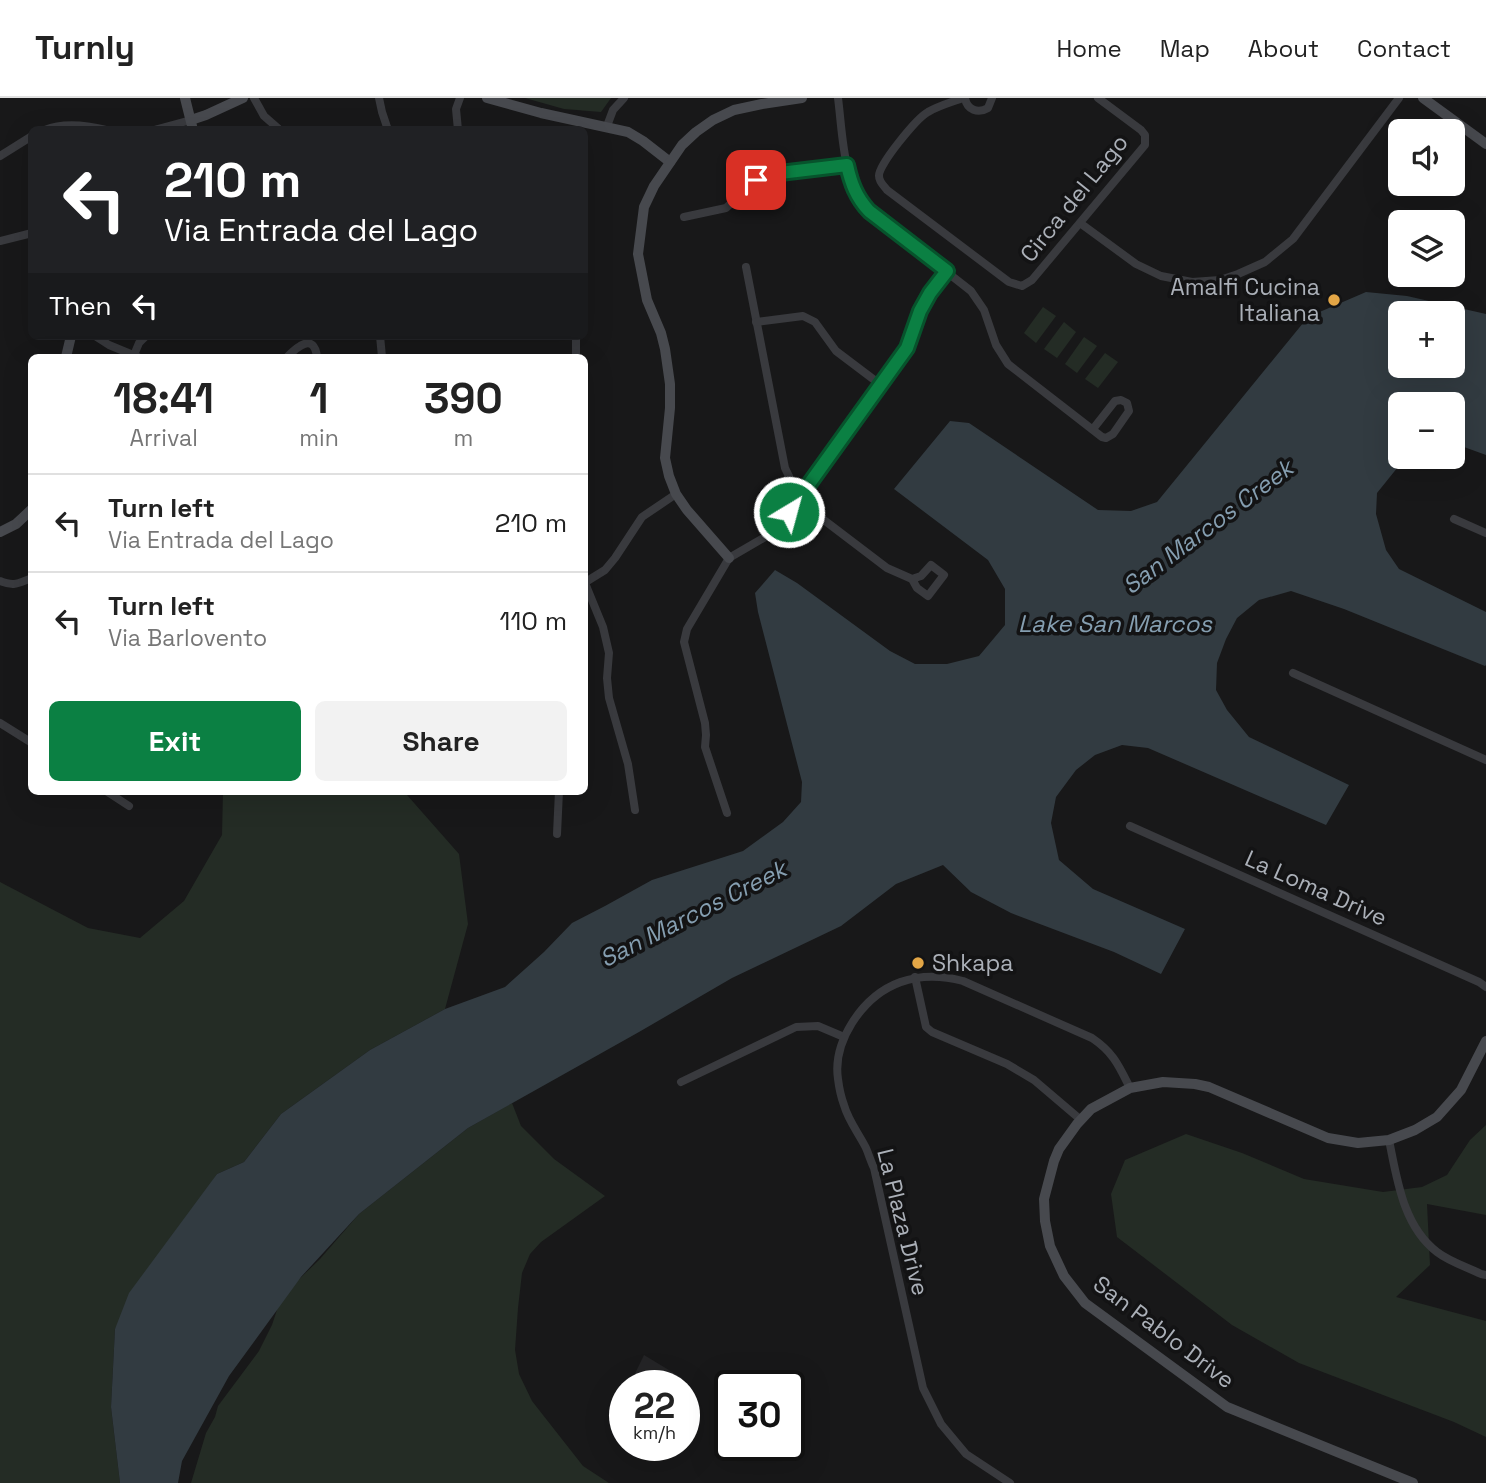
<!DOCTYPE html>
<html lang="en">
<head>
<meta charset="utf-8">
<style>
  :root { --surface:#fff; --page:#f2f2f2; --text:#222; --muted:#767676; --line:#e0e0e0; --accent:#0b8043 }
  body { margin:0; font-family:"Space Grotesk",sans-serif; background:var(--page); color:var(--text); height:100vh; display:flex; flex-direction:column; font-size:26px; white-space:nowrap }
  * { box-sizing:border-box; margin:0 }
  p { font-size:23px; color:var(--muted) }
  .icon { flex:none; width:38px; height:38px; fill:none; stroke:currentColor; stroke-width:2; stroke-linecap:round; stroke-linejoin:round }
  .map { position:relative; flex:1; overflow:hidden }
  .sheet { position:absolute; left:28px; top:256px; width:560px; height:441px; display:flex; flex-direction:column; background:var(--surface); border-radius:10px; box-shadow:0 7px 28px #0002 }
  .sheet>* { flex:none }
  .banner { position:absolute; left:28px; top:28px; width:560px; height:214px; border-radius:10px; box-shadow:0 7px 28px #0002; background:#202124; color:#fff; overflow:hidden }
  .controls { position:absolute; left:1388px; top:21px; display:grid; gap:14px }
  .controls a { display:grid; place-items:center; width:77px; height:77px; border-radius:10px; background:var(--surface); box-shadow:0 7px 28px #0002; font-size:35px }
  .speed { position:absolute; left:609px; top:1272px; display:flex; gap:14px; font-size:35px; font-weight:700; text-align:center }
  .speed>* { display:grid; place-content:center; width:91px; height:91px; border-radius:50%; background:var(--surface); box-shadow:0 7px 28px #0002; line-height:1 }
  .speed small { font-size:18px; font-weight:400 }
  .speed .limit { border:4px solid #111; border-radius:10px; background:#fff; color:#111 }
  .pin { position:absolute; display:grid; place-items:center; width:60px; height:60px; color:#fff; margin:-30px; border-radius:14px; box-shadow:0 4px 10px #0006 }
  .me { position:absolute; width:77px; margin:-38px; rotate:37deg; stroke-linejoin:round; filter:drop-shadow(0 0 5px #0008) }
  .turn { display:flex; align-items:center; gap:24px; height:147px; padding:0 21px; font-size:32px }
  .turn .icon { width:91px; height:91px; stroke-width:2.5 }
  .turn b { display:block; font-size:49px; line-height:60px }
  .then { display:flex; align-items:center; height:66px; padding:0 21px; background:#0003; gap:14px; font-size:26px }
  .eta { display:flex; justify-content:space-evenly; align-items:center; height:119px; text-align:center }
  .eta b { font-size:42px; font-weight:700; line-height:49px }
  .button { display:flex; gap:14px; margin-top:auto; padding:14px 21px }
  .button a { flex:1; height:80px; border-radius:10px; background:var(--accent); color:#fff; font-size:28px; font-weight:700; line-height:80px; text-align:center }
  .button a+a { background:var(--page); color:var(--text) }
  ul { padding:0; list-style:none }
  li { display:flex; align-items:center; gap:21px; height:98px; padding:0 21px; border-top:2px solid var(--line) }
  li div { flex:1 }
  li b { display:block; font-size:26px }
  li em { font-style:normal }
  header { display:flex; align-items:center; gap:42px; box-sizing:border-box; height:98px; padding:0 35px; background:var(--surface); border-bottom:2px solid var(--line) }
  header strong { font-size:33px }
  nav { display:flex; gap:38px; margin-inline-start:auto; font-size:24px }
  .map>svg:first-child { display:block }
  .built { fill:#242426 }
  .green { fill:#242c25 }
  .water { fill:#323b41; fill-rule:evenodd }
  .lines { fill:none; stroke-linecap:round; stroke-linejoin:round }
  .street { stroke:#393a3e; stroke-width:8 }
  .secondary { stroke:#47494e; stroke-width:10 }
  .route-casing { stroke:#07532c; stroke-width:18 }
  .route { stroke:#0b8043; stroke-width:12 }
  .poi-dot { fill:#e3a646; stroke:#131314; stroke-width:2.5 }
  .labels { text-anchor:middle; stroke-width:7; stroke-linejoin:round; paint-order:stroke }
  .street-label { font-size:23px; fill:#abb0b8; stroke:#131314 }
  .poi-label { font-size:23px; fill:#abb0b8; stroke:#131314; text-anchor:end }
  .water-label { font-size:24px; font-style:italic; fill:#859eb0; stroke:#131314 }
</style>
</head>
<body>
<header>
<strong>Turnly</strong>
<nav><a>Home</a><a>Map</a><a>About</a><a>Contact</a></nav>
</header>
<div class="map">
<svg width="1486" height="1385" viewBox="0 0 1486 1385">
  <rect width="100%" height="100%" fill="#181819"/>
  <!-- built -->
  <polygon class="built" points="644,1257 682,1280 680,1288 629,1288"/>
  <!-- green -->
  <g class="green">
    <polygon points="525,0 611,0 601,14 564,11"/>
    <polygon points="1043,209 1056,218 1036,245 1024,235"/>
    <polygon points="1064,224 1076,234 1057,260 1044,251"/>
    <polygon points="1084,239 1097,248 1077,275 1065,266"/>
    <polygon points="1105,255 1118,264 1098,290 1085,281"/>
    <polygon points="223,693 400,693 407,697 459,756 468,826 445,911 370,952 281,1016 244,1064 217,1076 115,1231 111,1309 120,1385 0,1385 0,784 88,830 140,840 184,803 222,737"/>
    <polygon points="512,1005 521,1028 554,1061 605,1098 541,1144 530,1156 522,1175 518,1210 515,1252 519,1276 532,1303 583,1368 609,1385 191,1385 206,1335 215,1319 218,1308 259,1253 272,1227 279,1206 291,1189 320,1161 359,1116 468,1030"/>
    <polygon points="1486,1027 1486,1117 1427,1106 1430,1167 1396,1199 1486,1223 1486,1339 1454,1324 1299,1265 1232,1227 1117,1139 1111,1096 1125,1062 1186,1036 1242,1055 1304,1081 1383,1094 1422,1089 1447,1077 1470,1042"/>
  </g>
  <!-- water -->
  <path class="water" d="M 1366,194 L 1407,198 L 1486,216 L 1486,357 L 1453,345 L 1452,306 L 1400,306 L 1400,359 L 1406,359 L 1377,395 L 1376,416 L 1386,452 L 1399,471 L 1486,514 L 1486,567 L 1485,568 L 1344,511 L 1291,493 L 1259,502 L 1237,520 L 1226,541 L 1217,565 L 1216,592 L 1227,612 L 1249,639 L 1349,687 L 1326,727 L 1148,650 L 1122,647 L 1095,657 L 1076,672 L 1056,699 L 1051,725 L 1059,762 L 1093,791 L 1185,831 L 1161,876 L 1114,854 L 1011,815 L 971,794 L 943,767 L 896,786 L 841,828 L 732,880 L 639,934 L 468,1030 L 359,1116 L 301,1179 L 229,1278 L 182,1363 L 178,1385 L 120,1385 L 111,1309 L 115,1231 L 129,1195 L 217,1076 L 244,1064 L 281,1016 L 370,952 L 445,911 L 505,889 L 544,854 L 572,825 L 605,808 L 652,782 L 743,753 L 783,724 L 801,704 L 802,684 L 758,514 L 755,495 L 775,472 L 797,485 L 890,553 L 915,566 L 947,566 L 979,558 L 1005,527 L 1005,491 L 988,462 L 894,391 L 950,323 L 969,325 L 1098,412 L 1131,413 L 1157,404 L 1308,219 ZM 1452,215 L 1452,268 L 1400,268 L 1400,215 Z"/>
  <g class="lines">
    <!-- street -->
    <g class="street">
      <polyline points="254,0 264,18 280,32"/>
      <polyline points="379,0 382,14 388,32"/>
      <path d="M 838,0 C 843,38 842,83 869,113 L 971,193 L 984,212 L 996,247 L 1008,266 L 1102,339 L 1106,340 L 1113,336 L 1129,313 L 1127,305 L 1121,302 L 1115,303 L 1093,331"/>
      <path d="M 963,0 C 952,4 938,8 928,14 C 917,20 878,67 879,78 C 879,84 884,88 887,92 L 1009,184 L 1022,188 L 1032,182 L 1145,47 L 1145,37 L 1141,32 L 1098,0"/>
      <path d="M 965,0 C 967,12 978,16 988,10 L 992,0"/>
      <polyline points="607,28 613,12 624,0"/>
      <path d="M 45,32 C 64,24 86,27 106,32"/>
      <polyline points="154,32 191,22"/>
      <polyline points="458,32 456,11 460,0"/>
      <polyline points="0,58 32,38"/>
      <polyline points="684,119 726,110 756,82 780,75 847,67"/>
      <polyline points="1080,125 1136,166 1161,178 1192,184 1220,182 1238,176 1265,164 1293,141 1399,0"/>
      <polyline points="0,143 32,135"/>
      <polyline points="746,169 785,370 799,399 816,416 887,470 912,481 917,490 928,498 944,477 931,467 921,478 912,481"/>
      <polyline points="756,224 803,218 815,224 836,253 881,287"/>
      <polyline points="95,238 109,247 138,259"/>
      <polyline points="380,238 382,259"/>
      <polyline points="576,238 576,259"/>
      <polyline points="134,257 139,245 146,238"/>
      <path d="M 287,259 C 297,249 314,234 317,259"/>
      <polyline points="1454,421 1486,435"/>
      <path d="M 0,483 C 15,489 18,485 32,480"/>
      <polyline points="584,485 605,472 615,460 642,419 676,396"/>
      <polyline points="585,485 603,529 609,555 607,580 609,600 628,666 635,712"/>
      <polyline points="1293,575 1486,662"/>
      <polyline points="0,625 32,645"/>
      <polyline points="106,693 129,708"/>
      <polyline points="727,715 705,649 706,637 705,625 684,544 687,531 729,460 767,438 778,428 907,249 920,213 930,195 947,173"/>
      <polyline points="1130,728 1479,884 1486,889"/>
      <polyline points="557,736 559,693"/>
      <polyline points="915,879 926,929 932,934 1007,966 1034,982 1081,1022"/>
      <polyline points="681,984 796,929 818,928 844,939"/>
      <path d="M 1389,1042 C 1397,1081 1403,1128 1437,1154 C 1450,1164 1467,1169 1481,1176 L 1486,1177"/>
      <path d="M 1010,1385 L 966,1356 L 941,1326 L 923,1290 L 874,1070 C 871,1064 869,1057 866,1050 C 859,1036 848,1022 844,1007 C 841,999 839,989 838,981 C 835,961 842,941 852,925 C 878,884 918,871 963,883 L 1092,940 C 1114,955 1119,968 1130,990"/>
    </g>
    <!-- secondary -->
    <g class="secondary">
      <polyline points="185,0 193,32"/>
      <polyline points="487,0 541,15 628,34 643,43 670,64"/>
      <polyline points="1423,0 1486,46"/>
      <polyline points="191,22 206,17 243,0"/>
      <polyline points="66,259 71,238"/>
      <polyline points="0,434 16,426 32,411"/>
      <polyline points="729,460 687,412 676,396 669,378 665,360 670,310 670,286 665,251 661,235 647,202 638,156 644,109 654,88 682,47 696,34 713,22 734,12 762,6 802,0"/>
      <polyline points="1413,1385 1227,1309 1085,1205 1064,1178 1050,1148 1045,1123 1044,1101 1054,1063 1059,1051 1077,1026 1091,1011 1130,990 1163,984 1195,986 1209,989 1328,1040 1358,1045 1389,1042 1415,1032 1437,1019 1461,992 1486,943"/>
    </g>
  </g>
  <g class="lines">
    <!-- route casing -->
    <g class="route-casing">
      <path id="route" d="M 756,82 L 780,75 L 847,67 C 851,85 856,99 869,113 L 947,173 L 930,195 L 920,213 L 907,250 L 789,414"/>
    </g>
    <!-- route -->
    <use href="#route" class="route"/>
  </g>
  <!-- markers -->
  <g class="poi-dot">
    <circle cx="1334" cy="202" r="7"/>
    <circle cx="918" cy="865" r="7"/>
  </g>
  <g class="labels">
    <!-- street labels -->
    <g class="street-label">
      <text transform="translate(1074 100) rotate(-51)" y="8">Circa del Lago</text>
      <text transform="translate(1316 790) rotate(24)" y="8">La Loma Drive</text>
      <text transform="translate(903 1124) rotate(76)" y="8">La Plaza Drive</text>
      <text transform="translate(1164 1234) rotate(37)" y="8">San Pablo Drive</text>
    </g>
    <!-- poi labels -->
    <g class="poi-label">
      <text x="1320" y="197">Amalfi Cucina<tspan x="1320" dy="26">Italiana</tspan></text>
      <text x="932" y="873" text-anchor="start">Shkapa</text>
    </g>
    <!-- water labels -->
    <g class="water-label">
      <text transform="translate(1208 429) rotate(-37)" y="8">San Marcos Creek</text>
      <text x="1115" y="534">Lake San Marcos</text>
      <text transform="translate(693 816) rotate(-27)" y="8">San Marcos Creek</text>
    </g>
  </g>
</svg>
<div class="controls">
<a><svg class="icon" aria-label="sound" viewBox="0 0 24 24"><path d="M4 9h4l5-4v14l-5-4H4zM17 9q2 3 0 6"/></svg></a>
<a><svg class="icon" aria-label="layers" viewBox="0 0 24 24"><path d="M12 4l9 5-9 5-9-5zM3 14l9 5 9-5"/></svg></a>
<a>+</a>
<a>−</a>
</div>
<div class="speed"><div>22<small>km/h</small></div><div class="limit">30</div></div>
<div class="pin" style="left:756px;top:82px;background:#d93025"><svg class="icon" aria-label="arrive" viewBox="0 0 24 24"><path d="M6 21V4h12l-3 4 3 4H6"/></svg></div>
<svg class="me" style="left:789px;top:414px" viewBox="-20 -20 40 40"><circle r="17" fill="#0b8043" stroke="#fff" stroke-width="3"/><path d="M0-11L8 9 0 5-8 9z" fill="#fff"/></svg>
<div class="banner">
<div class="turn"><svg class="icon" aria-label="left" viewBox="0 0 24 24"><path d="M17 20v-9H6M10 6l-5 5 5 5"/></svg><div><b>210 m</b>Via Entrada del Lago</div></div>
<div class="then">Then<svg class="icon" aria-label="left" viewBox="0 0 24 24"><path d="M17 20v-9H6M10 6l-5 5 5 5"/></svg></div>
</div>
<section class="sheet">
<div class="eta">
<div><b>18:41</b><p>Arrival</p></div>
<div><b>1</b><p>min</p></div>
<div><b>390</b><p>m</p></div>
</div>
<ul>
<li><svg class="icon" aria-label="left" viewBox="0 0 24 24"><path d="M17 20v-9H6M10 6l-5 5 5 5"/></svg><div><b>Turn left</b><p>Via Entrada del Lago</p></div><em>210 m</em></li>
<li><svg class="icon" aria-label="left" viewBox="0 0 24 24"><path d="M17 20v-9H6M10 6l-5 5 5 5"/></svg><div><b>Turn left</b><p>Via Barlovento</p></div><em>110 m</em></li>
</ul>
<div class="button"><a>Exit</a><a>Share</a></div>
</section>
</div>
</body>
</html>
